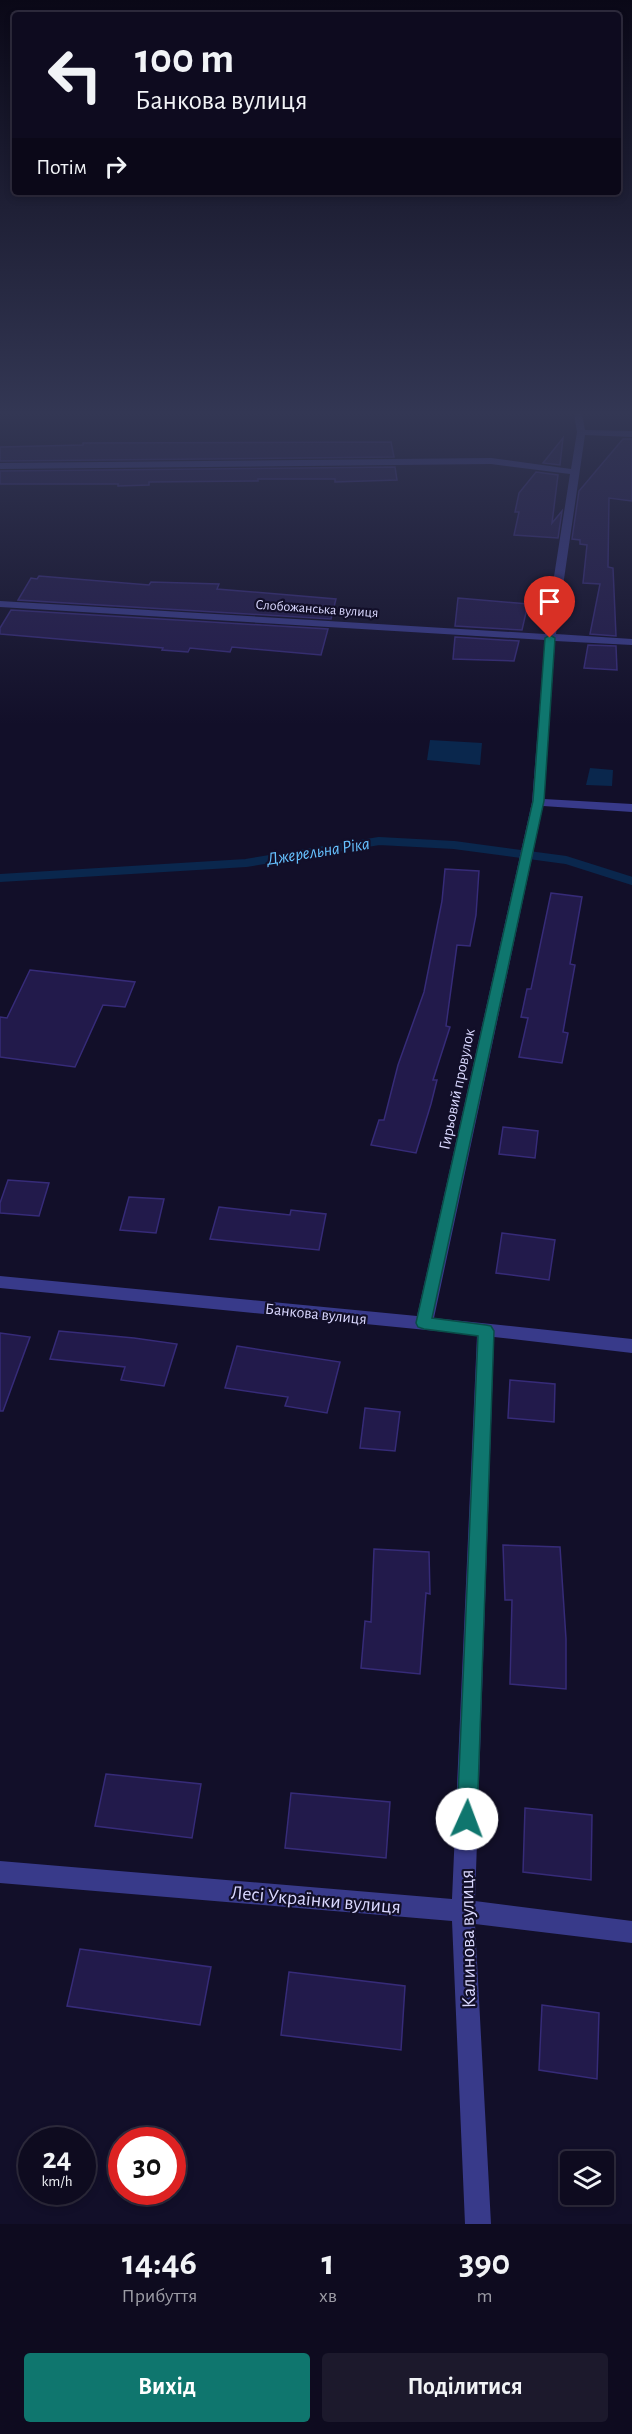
<!DOCTYPE html>
<html lang="uk">
<head>
<meta charset="utf-8">
<style>
  :root { --surface:#0e0b1f; --page:#1c192c; --text:#f1f3f6; --muted:#9b9ba4; --line:#2e2b3d; --accent:#0f766e }
  body { margin:0; font-family:"Alegreya Sans",sans-serif; background:var(--page); color:var(--text); height:100vh; display:flex; flex-direction:column; font-size:22px; white-space:nowrap }
  * { box-sizing:border-box; margin:0 }
  p { font-size:20px; color:var(--muted) }
  .icon { flex:none; width:33px; height:33px; fill:none; stroke:currentColor; stroke-width:2; stroke-linecap:round; stroke-linejoin:round }
  .map { position:relative; height:2224px; overflow:hidden }
  .details { display:flex; flex-direction:column; background:var(--surface); flex:1 }
  .details>* { flex:none }
  .hud { position:absolute; left:12px; top:12px; width:609px; height:183px; border-radius:6px; box-shadow:0 3px 9px #0003,0 0 0 2px var(--line); background:#0e0b1f; color:var(--text); overflow:hidden }
  .controls { position:absolute; left:560px; top:2151px; display:grid; gap:12px }
  .controls a { display:grid; place-items:center; width:54px; height:54px; border-radius:6px; background:var(--surface); box-shadow:0 3px 9px #0003,0 0 0 2px var(--line); font-size:30px }
  .speed { position:absolute; left:18px; top:2127px; display:flex; gap:12px; font-size:30px; font-weight:700; text-align:center }
  .speed>* { display:grid; place-content:center; width:78px; height:78px; border-radius:50%; background:var(--surface); box-shadow:0 3px 9px #0003,0 0 0 2px var(--line); line-height:1 }
  .speed small { font-size:15px; font-weight:400 }
  .speed .limit { border:9px solid #d22; background:#fff; color:#111 }
  .pin { position:absolute; display:grid; place-items:center; width:51px; height:51px; color:#fff; margin:-62px -26px; border-radius:50% 50% 50% 0; rotate:-45deg; box-shadow:0 0 6px #0007 }
  .pin .icon { rotate:45deg }
  .me { position:absolute; width:66px; margin:-33px; rotate:2deg; stroke-linejoin:round; filter:drop-shadow(0 0 4px #0008) }
  .turn { display:flex; align-items:center; gap:21px; height:126px; padding:0 24px; font-size:27px }
  .turn .icon { width:78px; height:78px; stroke-width:2.5 }
  .turn b { display:block; font-size:42px; line-height:51px }
  .then { display:flex; align-items:center; height:57px; padding:0 24px; background:#0003; gap:12px; font-size:22px }
  .eta { display:flex; justify-content:space-evenly; align-items:center; height:102px; text-align:center }
  .eta b { font-size:36px; font-weight:700; line-height:42px }
  .cta { display:flex; gap:12px; margin-top:auto; padding:12px 24px }
  .cta a { flex:1; height:69px; border-radius:6px; background:var(--accent); color:#fff; font-size:24px; font-weight:700; line-height:69px; text-align:center }
  .cta a+a { background:var(--page); color:var(--text) }
  .map>svg:first-child { display:block }
  .water { fill:#0a274d }
  .lines { fill:none; stroke-linecap:round; stroke-linejoin:round }
  .stream { stroke:#0a274d; stroke-width:8 }
  .building { fill:#221a4b; stroke:#362b78; stroke-width:1.5 }
  .minor { fill:#383a8a; fill-rule:evenodd }
  .route { fill:#0f766e; stroke:#0a4d48; stroke-width:1.5 }
  .labels { text-anchor:middle; stroke-width:4.5; stroke-linejoin:round; paint-order:stroke }
  .far-street-label { font-size:14px; fill:#dad8ff; stroke:#120f29 }
  .street-label { font-size:16px; fill:#dad8ff; stroke:#120f29 }
  .water-label { font-size:18px; font-style:italic; fill:#66c1ff; stroke:#120f29 }
  .near-street-label { font-size:20px; fill:#dad8ff; stroke:#120f29 }
</style>
</head>
<body>
<div class="map">
<svg width="632" height="2224" viewBox="0 0 632 2224">
  <rect width="100%" height="100%" fill="#120f29"/>
  <!-- water -->
  <g class="water">
    <polygon points="430,740 482,743 480,765 427,760"/>
    <polygon points="590,768 613,770 612,786 586,785"/>
  </g>
  <g class="lines">
    <!-- stream -->
    <polyline class="stream" points="0,878 246,863 379,841 454,845 566,860 632,881"/>
  </g>
  <!-- building -->
  <g class="building">
    <polygon points="563,438 560,465 543,463"/>
    <polygon points="623,439 632,439 632,501 609,498 608,567 613,568 616,636 590,634 600,584 583,583 587,545 580,544 580,540 572,539 579,491"/>
    <polygon points="391,442 394,457 0,461 0,447 83,445 83,443"/>
    <polygon points="395,467 397,480 335,482 335,479 258,479 258,481 149,482 149,485 118,486 118,484 0,484 0,471"/>
    <polygon points="536,472 558,475 552,523 562,511 558,538 514,535 519,512 515,512 519,493"/>
    <polygon points="39,576 149,585 151,582 219,584 217,589 336,599 331,619 18,600 31,578 37,579"/>
    <polygon points="458,598 528,604 522,630 455,626"/>
    <polygon points="11,610 328,629 321,655 232,647 230,652 190,648 188,652 162,650 163,648 0,634 0,628"/>
    <polygon points="455,637 519,641 514,661 453,659"/>
    <polygon points="588,645 616,646 617,670 584,668"/>
    <polygon points="445,869 479,871 476,915 470,946 457,945 446,1026 450,1027 433,1080 437,1080 431,1104 416,1153 371,1145 379,1120 384,1120 398,1065 424,992 442,901"/>
    <polygon points="551,893 582,897 570,964 575,965 563,1032 568,1033 562,1063 519,1057 528,1018 521,1017 527,989 531,989"/>
    <polygon points="30,970 135,982 125,1007 103,1005 75,1067 0,1057 0,1017 7,1018"/>
    <polygon points="503,1127 538,1131 535,1158 499,1154"/>
    <polygon points="8,1180 49,1183 39,1216 0,1213 0,1203"/>
    <polygon points="129,1197 164,1199 156,1233 120,1230"/>
    <polygon points="219,1207 290,1215 291,1210 326,1214 319,1250 210,1239"/>
    <polygon points="502,1233 555,1240 549,1280 496,1273"/>
    <polygon points="59,1331 134,1338 177,1344 164,1386 121,1380 125,1367 50,1359"/>
    <polygon points="0,1333 30,1337 3,1411 0,1411"/>
    <polygon points="237,1346 340,1362 327,1413 285,1406 288,1397 225,1388"/>
    <polygon points="510,1380 555,1384 554,1422 508,1418"/>
    <polygon points="365,1408 400,1412 395,1451 360,1448"/>
    <polygon points="503,1545 560,1547 566,1639 566,1689 510,1684 512,1600 505,1600"/>
    <polygon points="374,1549 429,1552 430,1594 426,1593 420,1674 361,1668 365,1621 371,1622"/>
    <polygon points="106,1774 201,1784 192,1838 95,1826"/>
    <polygon points="291,1793 390,1802 386,1858 285,1848"/>
    <polygon points="525,1808 592,1815 591,1880 523,1872"/>
    <polygon points="80,1949 211,1967 200,2025 67,2006"/>
    <polygon points="289,1972 405,1986 401,2050 281,2035"/>
    <polygon points="542,2005 599,2013 597,2079 539,2070"/>
  </g>
  <g class="lines">
    <!-- minor -->
    <polygon class="minor" points="574,414 582,414 585,430 632,431 632,437 585,435 556,634 632,639 632,645 555,641 544,799 632,804 632,812 543,806 434,1318 632,1339 632,1353 494,1337 475,1901 632,1921 632,1943 475,1924 491,2224 465,2224 452,1921 0,1883 0,1861 452,1899 477,1335 0,1288 0,1276 417,1316 532,802 545,640 0,607 0,601 545,634 570,474 491,464 0,469 0,463 491,458 571,469 577,432"/>
  </g>
  <!-- sky -->
  <linearGradient id="sky" x2="0" y2="1"><stop stop-color="#0a0817"/><stop offset="0.57" stop-color="#333754"/><stop offset="1" stop-color="#333754" stop-opacity="0"/></linearGradient>
  <rect width="632" height="725" fill="url(#sky)"/>
  <!-- route -->
  <polygon class="route" points="550,635 555,638 544,801 432,1318 486,1325 491,1326 494,1331 477,1819 474,1825 467,1828 460,1825 457,1819 478,1336 424,1329 418,1327 416,1323 533,801 545,638"/>
  <g class="labels">
    <!-- far-street labels -->
    <g class="far-street-label">
      <text transform="translate(317 608) rotate(4)" y="5">Слобожанська вулиця</text>
    </g>
    <!-- street labels -->
    <g class="street-label">
      <text transform="translate(456 1089) rotate(-78)" y="6">Гирьовий провулок</text>
      <text transform="translate(316 1313) rotate(6)" y="6">Банкова вулиця</text>
    </g>
    <!-- water labels -->
    <g class="water-label">
      <text transform="translate(318 851) rotate(-9)" y="6">Джерельна Ріка</text>
    </g>
    <!-- near-street labels -->
    <g class="near-street-label">
      <text transform="translate(316 1899) rotate(5)" y="7">Лесі Українки вулиця</text>
      <text transform="translate(467 1939) rotate(-91)" y="7">Калинова вулиця</text>
    </g>
  </g>
</svg>
<div class="controls">
<a><svg class="icon" aria-label="layers" viewBox="0 0 24 24"><path d="M12 4l9 5-9 5-9-5zM3 14l9 5 9-5"/></svg></a>
</div>
<div class="speed"><div>24<small>km/h</small></div><div class="limit">30</div></div>
<div class="pin" style="left:550px;top:638px;background:#d93025"><svg class="icon" aria-label="arrive" viewBox="0 0 24 24"><path d="M6 21V4h12l-3 4 3 4H6"/></svg></div>
<svg class="me" style="left:467px;top:1819px" viewBox="-20 -20 40 40"><circle r="19" fill="#fff"/><path d="M0-13L10 11 0 6-10 11z" fill="#0f766e"/></svg>
<div class="hud">
<div class="turn"><svg class="icon" aria-label="left" viewBox="0 0 24 24"><path d="M17 20v-9H6M10 6l-5 5 5 5"/></svg><div><b>100 m</b>Банкова вулиця</div></div>
<div class="then">Потім<svg class="icon" aria-label="right" viewBox="0 0 24 24"><path d="M7 20v-9h11M14 6l5 5-5 5"/></svg></div>
</div>
</div>
<section class="details">
<div class="eta">
<div><b>14:46</b><p>Прибуття</p></div>
<div><b>1</b><p>хв</p></div>
<div><b>390</b><p>m</p></div>
</div>
<div class="cta"><a>Вихід</a><a>Поділитися</a></div>
</section>
</body>
</html>
